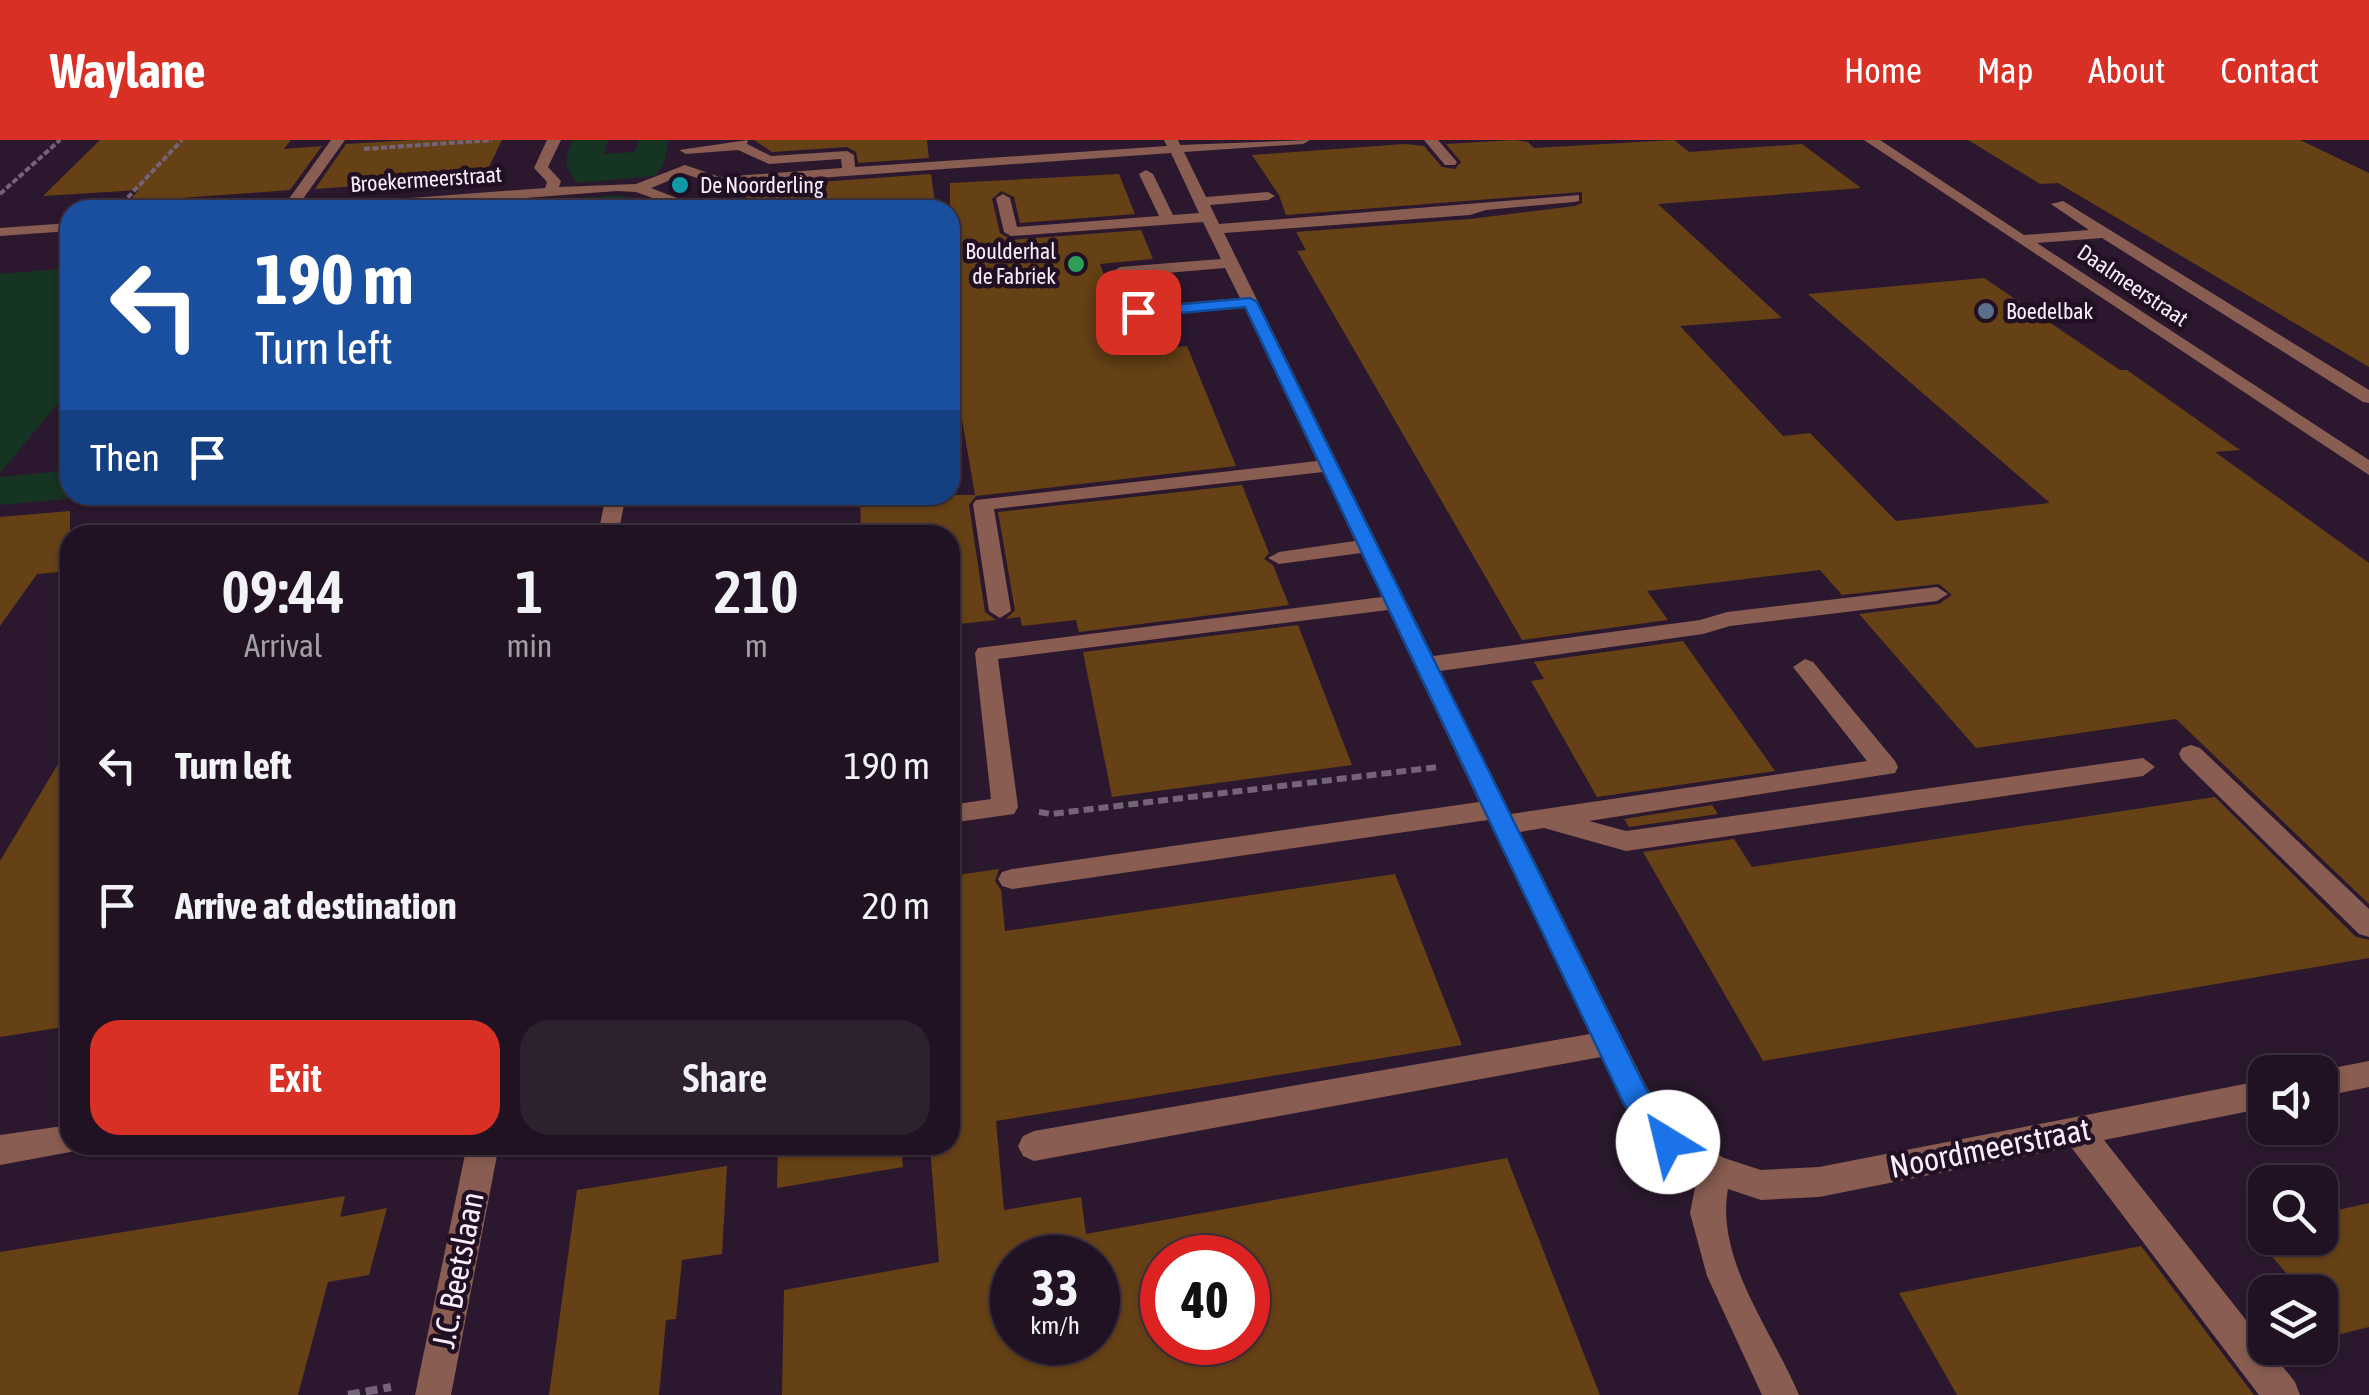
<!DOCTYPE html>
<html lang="en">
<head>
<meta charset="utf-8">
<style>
  :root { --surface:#201222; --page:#2d202f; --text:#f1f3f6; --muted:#a29ea5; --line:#3d3240; --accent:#d93025 }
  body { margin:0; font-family:"Asap Condensed",sans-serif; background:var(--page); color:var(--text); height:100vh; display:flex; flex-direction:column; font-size:38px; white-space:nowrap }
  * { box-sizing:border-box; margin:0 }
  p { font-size:32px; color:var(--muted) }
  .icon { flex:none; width:55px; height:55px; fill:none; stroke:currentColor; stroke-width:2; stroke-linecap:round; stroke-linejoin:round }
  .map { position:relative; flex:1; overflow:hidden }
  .panel { position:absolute; left:60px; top:385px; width:900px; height:630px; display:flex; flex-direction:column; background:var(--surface); border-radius:30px; box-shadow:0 2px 8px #0004,0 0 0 2px var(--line) }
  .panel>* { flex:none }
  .top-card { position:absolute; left:60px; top:60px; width:900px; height:305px; border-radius:30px; box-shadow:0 2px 8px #0004,0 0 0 2px var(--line); background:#1a4fa0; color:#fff; overflow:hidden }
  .buttons { position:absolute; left:2248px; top:915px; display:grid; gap:20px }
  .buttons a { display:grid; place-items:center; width:90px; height:90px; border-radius:20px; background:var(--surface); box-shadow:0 2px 8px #0004,0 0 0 2px var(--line); font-size:50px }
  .speed { position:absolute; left:990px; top:1095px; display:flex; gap:20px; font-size:50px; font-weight:700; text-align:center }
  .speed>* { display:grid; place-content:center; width:130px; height:130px; border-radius:50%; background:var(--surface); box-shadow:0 2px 8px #0004,0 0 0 2px var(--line); line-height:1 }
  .speed small { font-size:25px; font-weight:400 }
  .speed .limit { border:15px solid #d22; background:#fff; color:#111 }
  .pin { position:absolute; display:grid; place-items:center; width:85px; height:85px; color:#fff; margin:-42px; border-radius:20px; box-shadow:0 5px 15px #0006 }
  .me { position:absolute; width:110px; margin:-55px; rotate:324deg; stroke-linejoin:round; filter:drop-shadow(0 0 8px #0008) }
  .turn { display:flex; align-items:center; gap:35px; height:210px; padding:0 30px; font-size:45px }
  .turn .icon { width:130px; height:130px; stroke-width:2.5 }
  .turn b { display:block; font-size:70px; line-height:85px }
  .then { display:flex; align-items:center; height:95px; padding:0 30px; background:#0003; gap:20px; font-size:38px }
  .eta { display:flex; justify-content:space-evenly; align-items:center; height:170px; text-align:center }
  .eta b { font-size:60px; font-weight:600; line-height:70px }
  .primary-button { display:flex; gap:20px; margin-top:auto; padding:20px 30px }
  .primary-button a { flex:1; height:115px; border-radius:30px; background:var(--accent); color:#fff; font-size:40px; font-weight:600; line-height:115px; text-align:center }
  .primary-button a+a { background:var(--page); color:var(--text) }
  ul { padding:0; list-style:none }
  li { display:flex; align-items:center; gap:30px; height:140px; padding:0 30px }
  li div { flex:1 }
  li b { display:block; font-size:38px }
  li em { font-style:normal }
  header { display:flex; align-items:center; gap:60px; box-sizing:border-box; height:140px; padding:0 50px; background:var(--accent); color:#fff }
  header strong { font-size:48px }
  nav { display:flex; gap:55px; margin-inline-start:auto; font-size:35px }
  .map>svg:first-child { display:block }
  .green { fill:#153422 }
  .building { fill:#664116; fill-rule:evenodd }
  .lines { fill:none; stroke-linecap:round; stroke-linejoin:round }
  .path-far2 { stroke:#756478; stroke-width:4; stroke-dasharray:6 2.5; stroke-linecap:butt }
  .path-far1 { stroke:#756478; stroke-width:6; stroke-dasharray:10 5; stroke-linecap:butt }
  .path { stroke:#756478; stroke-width:8; stroke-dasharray:12 6; stroke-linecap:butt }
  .minor { fill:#895d51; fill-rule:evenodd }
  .route { fill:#1a73e8; stroke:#114b97; stroke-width:2.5 }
  .culture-dot { fill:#0f9aa8; stroke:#210f24; stroke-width:4 }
  .leisure-dot { fill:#2e9e5b; stroke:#210f24; stroke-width:4 }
  .service-dot { fill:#5c6f8a; stroke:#210f24; stroke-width:4 }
  .labels { text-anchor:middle; stroke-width:9; stroke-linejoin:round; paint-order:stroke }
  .far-street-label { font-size:22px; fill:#faedfc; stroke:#210f24 }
  .far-poi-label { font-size:22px; fill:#faedfc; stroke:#210f24; text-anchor:start }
  .near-street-label { font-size:32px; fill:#faedfc; stroke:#210f24 }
</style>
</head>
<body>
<header>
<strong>Waylane</strong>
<nav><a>Home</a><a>Map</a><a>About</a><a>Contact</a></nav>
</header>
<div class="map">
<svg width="2369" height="1255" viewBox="0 0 2369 1255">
  <rect width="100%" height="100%" fill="#2b182e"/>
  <!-- green -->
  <g class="green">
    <path d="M 573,0 L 608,0 L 604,14 L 635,12 L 639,0 L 669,0 L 663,26 L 654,36 L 578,43 C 563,26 564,20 573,0 Z"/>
    <polygon points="620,55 654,63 549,70 396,70"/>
    <polygon points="70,128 70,249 0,333 0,134"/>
    <polygon points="70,330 70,355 108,355 0,365 0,337"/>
  </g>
  <!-- building -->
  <g class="building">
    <polygon points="100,0 291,0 284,9 322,6 290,50 128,62 139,50 43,56"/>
    <polygon points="412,0 502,0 484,37 315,49 346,4"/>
    <polygon points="754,0 927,0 929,18 858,23 856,12 847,7 772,12"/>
    <polygon points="1514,0 1528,2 1534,8 1674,0 1689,12 1802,4 1861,48 1658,64 1782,178 1680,186 1783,296 1810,293 1896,381 2050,363 1808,154 1984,138 2120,230 2127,230 2240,310 2215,312 2369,423 2369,764 2176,579 1976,608 1859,474 1939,464 1952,455 1939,444 1842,455 1820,430 1647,451 1668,480 1522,500 1297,111 1306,110 1296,92 1470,79 1575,66 1582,63 1582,52 1286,75 1279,55 1252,15 1405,4 1424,6 1442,27 1455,29 1461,22 1446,4"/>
    <polygon points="1968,0 2300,0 2369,33 2369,227 2058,43 2040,44"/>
    <polygon points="931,34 936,70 744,70 747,47"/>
    <polygon points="1119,34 1135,74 1020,83 1014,57 1001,51 992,59 1000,93 1011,100 1141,90 1153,119 1100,124 1130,212 1187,206 1236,326 976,356 969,365 985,472 996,480 950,485 950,395 861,395 860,355 975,355 950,210 950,43"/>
    <polygon points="1242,345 1269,413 1264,419 1273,425 1289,465 1079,492 1076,480 1022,486 1020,477 1006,479 1015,470 998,372"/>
    <polygon points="70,371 70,431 37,434 0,486 0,377"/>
    <polygon points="1298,485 1352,625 1112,657 1083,512"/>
    <polygon points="1683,501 1775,631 1597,657 1531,541 1544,539 1534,522"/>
    <polygon points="70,604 70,886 0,897 0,721"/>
    <polygon points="2215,657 2356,797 2369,800 2369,818 1763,921 1643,712 1734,699 1752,727"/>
    <polygon points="1712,665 1718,674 1629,687 1624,679"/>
    <path d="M 999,729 L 995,741 L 1001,750 L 1005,791 L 1395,734 L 1462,905 L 996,981 L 1004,1070 L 1081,1057 L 1086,1094 L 1507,1018 L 1600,1255 L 782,1255 L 784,1150 L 939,1122 L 930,1005 L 950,1005 L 950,736 ZM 1012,1118 L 1098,1118 L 1098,1202 L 1012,1202 ZM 1162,1118 L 1248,1118 L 1248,1202 L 1162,1202 Z"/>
    <polygon points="778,1005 901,1005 903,1027 777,1048"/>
    <polygon points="727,1026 722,1114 682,1120 676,1179 666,1180 659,1255 549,1255 577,1050"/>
    <polygon points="345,1056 340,1077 387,1068 369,1135 328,1142 298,1255 0,1255 0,1112"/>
    <polygon points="2369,1063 2369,1187 2337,1195 2320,1175 2320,1152 2302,1152 2249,1089 2265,1086 2265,1098 2320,1098 2320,1074"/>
    <polygon points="2141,1106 2254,1255 1957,1255 1899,1153"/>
  </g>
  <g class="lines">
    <!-- path-far2 -->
    <g class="path-far2">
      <polyline points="364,9 492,0"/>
      <polyline points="0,54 60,0"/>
      <polyline points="116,70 182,0"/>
    </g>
    <!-- path-far1 -->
    <polyline class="path-far1" points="1039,672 1051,674 1438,627"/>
    <!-- path -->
    <polyline class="path" points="348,1255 391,1247"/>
    <!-- minor -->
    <g class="minor">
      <polygon points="331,0 345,0 295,70 281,70"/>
      <path d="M 547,0 L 561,0 L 548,27 L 561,41 L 559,47 L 636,44 L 685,25 L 720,37 L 842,28 L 841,19 L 769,24 L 738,10 L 686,14 L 679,10 L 748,0 L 747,4 L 771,16 L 847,11 L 854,15 L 855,27 L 1167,6 L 1164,0 L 1178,0 L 1180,5 L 1310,0 L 1303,4 L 1184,12 L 1206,57 L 1268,52 L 1275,56 L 1268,60 L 1210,65 L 1219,84 L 1579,55 L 1579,61 L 1574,62 L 1486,70 L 1470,75 L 1224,93 L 1433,516 L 1700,480 L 1727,472 L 1937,447 L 1948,454 L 1937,461 L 1730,486 L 1703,494 L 1440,531 L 1511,674 L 1867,621 L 1793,527 L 1805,519 L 1813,522 L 1895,621 L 1898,627 L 1895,633 L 1589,681 L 1626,691 L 2143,618 L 2155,627 L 2143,636 L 1626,711 L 1544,688 L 1520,692 L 1646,946 L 1679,991 L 1724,1018 L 1761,1030 L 1819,1027 L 2265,940 L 2265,968 L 2104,1000 L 2295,1242 L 2300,1255 L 2259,1255 L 2071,1007 L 1819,1057 L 1761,1060 L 1728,1049 C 1715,1120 1773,1192 1799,1255 L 1762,1255 L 1707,1136 L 1690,1073 L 1697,1037 L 1657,1011 L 1624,966 L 1601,917 L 1034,1021 L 1023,1016 L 1018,1006 L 1023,996 L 1034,991 L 1590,894 L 1488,680 L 1012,749 L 1002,746 L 998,739 L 1002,732 L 1012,729 L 1479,662 L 1388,470 L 998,519 L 1018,667 L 1014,674 L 950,683 L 950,665 L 991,659 L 975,513 L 978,508 L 1382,457 L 1361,413 L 1279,424 L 1268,418 L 1279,412 L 1355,401 L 1323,332 L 994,369 L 1011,471 L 1000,478 L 989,471 L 973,364 L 976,360 L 1317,321 L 1244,167 L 1137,177 L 1129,172 L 1137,167 L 1240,158 L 1225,128 L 1120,137 L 1112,132 L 1120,127 L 1221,119 L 1203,82 L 1011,96 L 1004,92 L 996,58 L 1003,54 L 1010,58 L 1017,87 L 1159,76 L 1139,34 L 1146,30 L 1153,34 L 1173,75 L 1199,73 L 1171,13 L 719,45 L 685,34 L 651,48 L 677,58 L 679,61 L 672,65 L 636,52 L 617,51 L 363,70 L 297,70 L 304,66 L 545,48 L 547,42 L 534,28 Z"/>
      <polygon points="1424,0 1438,0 1457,22 1455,25 1445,25"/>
      <polygon points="1864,0 1880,0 2024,95 2089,90 2051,64 2063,61 2369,250 2369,263 2363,262 2102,98 2037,103 2369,320 2369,335"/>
      <polygon points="70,83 70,91 0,96 0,88"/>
      <polygon points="606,355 626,355 618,395 598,395"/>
      <polygon points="2191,605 2200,608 2369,769 2369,797 2359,794 2182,620 2179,614 2182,608"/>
      <polygon points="2369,921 2369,947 2320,957 2320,932 2312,932"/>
      <polygon points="70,985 70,1005 84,1005 81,1010 0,1025 0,995"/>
      <polygon points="467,1005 499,1005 451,1255 415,1255"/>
    </g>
  </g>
  <!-- route -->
  <polygon class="route" points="1250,158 1257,162 1645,947 1683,1002 1679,1011 1668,1015 1658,1011 1624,964 1245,167 1138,177 1130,172 1138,168"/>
  <!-- markers -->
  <circle class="culture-dot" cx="680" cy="45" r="10"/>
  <circle class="leisure-dot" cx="1076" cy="124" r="10"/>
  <circle class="service-dot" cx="1986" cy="171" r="10"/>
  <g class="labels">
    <!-- far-street labels -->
    <g class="far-street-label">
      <text transform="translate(426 39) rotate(-4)" y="8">Broekermeerstraat</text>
      <text transform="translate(2133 145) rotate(34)" y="8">Daalmeerstraat</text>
    </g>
    <!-- far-poi labels -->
    <g class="far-poi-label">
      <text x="700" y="53">De Noorderling</text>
      <text x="1056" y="119" text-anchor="end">Boulderhal<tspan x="1056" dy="25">de Fabriek</tspan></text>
      <text x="2006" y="179">Boedelbak</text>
    </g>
    <!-- near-street labels -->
    <g class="near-street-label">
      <text transform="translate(1990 1008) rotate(-11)" y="11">Noordmeerstraat</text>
      <text transform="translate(458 1130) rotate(-79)" y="11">J.C. Beetslaan</text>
    </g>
  </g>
</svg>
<div class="buttons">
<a><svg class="icon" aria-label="sound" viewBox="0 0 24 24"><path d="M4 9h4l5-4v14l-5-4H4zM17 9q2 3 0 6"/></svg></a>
<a><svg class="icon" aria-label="search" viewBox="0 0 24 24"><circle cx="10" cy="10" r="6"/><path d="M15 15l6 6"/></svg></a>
<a><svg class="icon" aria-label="layers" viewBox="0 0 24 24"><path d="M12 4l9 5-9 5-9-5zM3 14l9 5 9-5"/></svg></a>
</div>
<div class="speed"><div>33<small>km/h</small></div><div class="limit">40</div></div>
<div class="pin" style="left:1138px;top:172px;background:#d93025"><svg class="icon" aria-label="arrive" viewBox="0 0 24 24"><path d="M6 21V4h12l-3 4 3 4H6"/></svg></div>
<svg class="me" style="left:1668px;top:1002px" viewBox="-20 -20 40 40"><circle r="19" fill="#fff"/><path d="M0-13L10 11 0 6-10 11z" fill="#1a73e8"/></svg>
<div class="top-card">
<div class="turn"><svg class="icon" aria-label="left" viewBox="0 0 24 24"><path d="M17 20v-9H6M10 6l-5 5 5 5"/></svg><div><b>190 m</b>Turn left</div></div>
<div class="then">Then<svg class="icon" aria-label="arrive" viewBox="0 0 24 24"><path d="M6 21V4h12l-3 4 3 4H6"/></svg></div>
</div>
<section class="panel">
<div class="eta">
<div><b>09:44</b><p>Arrival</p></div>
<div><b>1</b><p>min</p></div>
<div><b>210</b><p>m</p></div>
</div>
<ul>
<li><svg class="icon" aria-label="left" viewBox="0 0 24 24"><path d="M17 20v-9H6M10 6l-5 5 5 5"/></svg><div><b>Turn left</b></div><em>190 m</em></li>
<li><svg class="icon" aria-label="arrive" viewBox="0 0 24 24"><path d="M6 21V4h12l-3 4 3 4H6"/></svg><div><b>Arrive at destination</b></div><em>20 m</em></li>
</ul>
<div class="primary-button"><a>Exit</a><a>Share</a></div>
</section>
</div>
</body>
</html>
